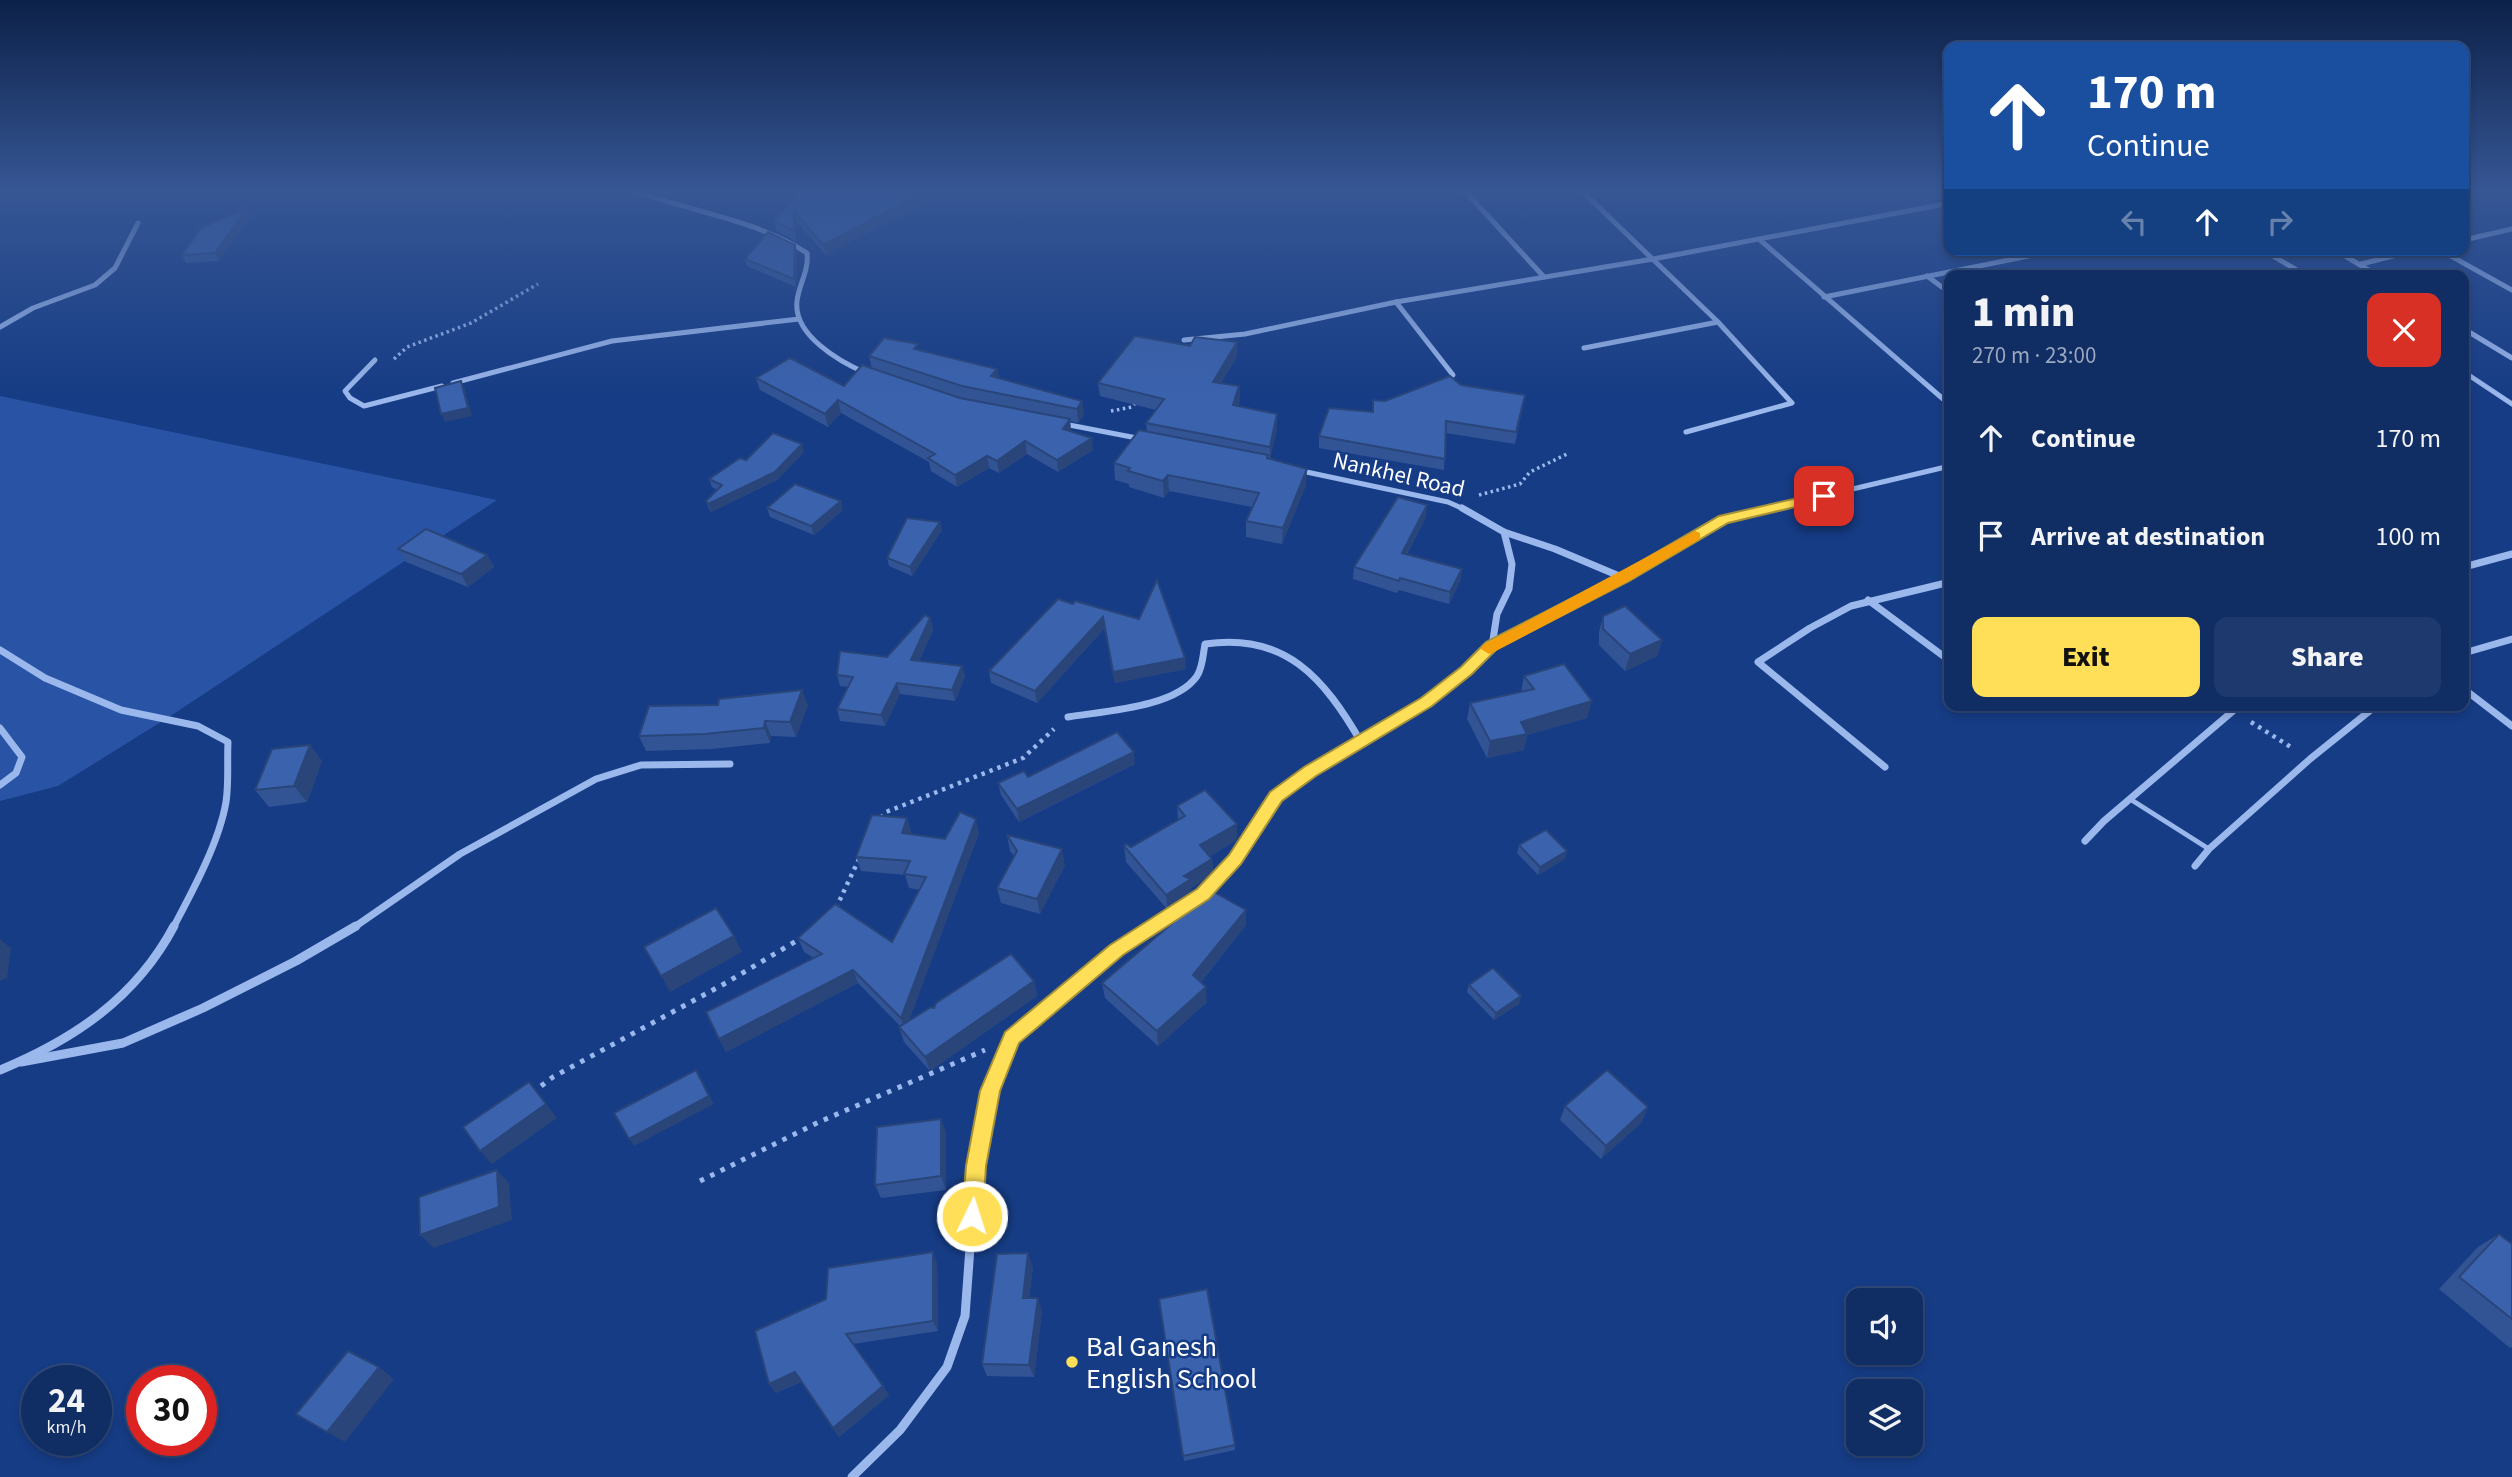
<!DOCTYPE html>
<html lang="en">
<head>
<meta charset="utf-8">
<style>
  :root { --surface:#102d64; --page:#1e396d; --text:#f1f3f6; --muted:#9ca8bf; --line:#304978; --accent:#ffdf57 }
  body { margin:0; font-family:"Source Sans 3",sans-serif; background:var(--page); color:var(--text); height:100vh; display:flex; flex-direction:column; font-size:26px; white-space:nowrap }
  * { box-sizing:border-box; margin:0 }
  p { font-size:23px; color:var(--muted) }
  .icon { flex:none; width:38px; height:38px; fill:none; stroke:currentColor; stroke-width:2; stroke-linecap:round; stroke-linejoin:round }
  .map { position:relative; flex:1; overflow:hidden }
  .details { position:absolute; left:1944px; top:270px; width:525px; height:441px; display:flex; flex-direction:column; background:var(--surface); border-radius:14px; box-shadow:0 4px 10px #0003,0 0 0 2px var(--line) }
  .details>* { flex:none }
  .banner { position:absolute; left:1944px; top:42px; width:525px; height:214px; border-radius:14px; box-shadow:0 4px 10px #0003,0 0 0 2px var(--line); background:#1a4fa0; color:#fff; overflow:hidden }
  .controls { position:absolute; left:1846px; top:1288px; display:grid; gap:14px }
  .controls a { display:grid; place-items:center; width:77px; height:77px; border-radius:14px; background:var(--surface); box-shadow:0 4px 10px #0003,0 0 0 2px var(--line); font-size:35px }
  .speed { position:absolute; left:21px; top:1365px; display:flex; gap:14px; font-size:35px; font-weight:700; text-align:center }
  .speed>* { display:grid; place-content:center; width:91px; height:91px; border-radius:50%; background:var(--surface); box-shadow:0 4px 10px #0003,0 0 0 2px var(--line); line-height:1 }
  .speed small { font-size:18px; font-weight:400 }
  .speed .limit { border:10px solid #d22; background:#fff; color:#111 }
  .pin { position:absolute; display:grid; place-items:center; width:60px; height:60px; color:#fff; margin:-30px; border-radius:14px; box-shadow:0 4px 10px #0006 }
  .me { position:absolute; width:77px; margin:-38px; rotate:4deg; stroke-linejoin:round; filter:drop-shadow(0 0 5px #0008) }
  .turn { display:flex; align-items:center; gap:24px; height:147px; padding:0 28px; font-size:32px }
  .turn .icon { width:91px; height:91px; stroke-width:2.5 }
  .turn b { display:block; font-size:49px; line-height:60px }
  .lanes { display:flex; align-items:center; height:66px; padding:0 28px; background:#0003; justify-content:center; gap:35px; direction:ltr }
  .lanes .off { opacity:.35 }
  .round { display:grid; place-items:center; flex:none; width:74px; height:74px; border-radius:14px; background:var(--page) }
  .headline { display:flex; align-items:center; justify-content:space-between; height:119px; padding:0 28px }
  h1 { font-size:42px; font-weight:800; line-height:52px }
  .action { display:flex; gap:14px; margin-top:auto; padding:14px 28px }
  .action a { flex:1; height:80px; border-radius:14px; background:var(--accent); color:#111; font-size:28px; font-weight:800; line-height:80px; text-align:center }
  .action a+a { background:var(--page); color:var(--text) }
  ul { padding:0; list-style:none }
  li { display:flex; align-items:center; gap:21px; height:98px; padding:0 28px }
  li div { flex:1 }
  li b { display:block; font-size:26px }
  li em { font-style:normal }
  .map>svg:first-child { display:block }
  .green { fill:#2953a4 }
  .lines { fill:none; stroke-linecap:round; stroke-linejoin:round }
  .path-far2 { stroke:#9bb8ed; stroke-width:3.5; stroke-dasharray:2.5 3.5; stroke-linecap:butt }
  .path-far1 { stroke:#9bb8ed; stroke-width:4.5; stroke-dasharray:3.5 5; stroke-linecap:butt }
  .path { stroke:#9bb8ed; stroke-width:5; stroke-dasharray:4.5 7; stroke-linecap:butt }
  .service { stroke:#9bb8ed; stroke-width:5 }
  .minor-far2 { stroke:#9bb8ed; stroke-width:5 }
  .minor-far1 { stroke:#9bb8ed; stroke-width:7 }
  .minor { stroke:#9bb8ed; stroke-width:9 }
  .wall { fill:#325495 }
  .shaded-wall { fill:#294579 }
  .building { fill:#3a62ad; stroke:#294579; stroke-width:2 }
  .route { fill:#ffdf57; stroke:#a69139; stroke-width:2 }
  .slow { fill:#f59e0b }
  .poi-dot { fill:#ffdf57; stroke:#163c85; stroke-width:2.5 }
  .labels { text-anchor:middle; stroke-width:5; stroke-linejoin:round; paint-order:stroke }
  .street-label { font-size:23px; fill:#fff; stroke:#163c85 }
  .near-poi-label { font-size:28px; fill:#fff; stroke:#163c85; text-anchor:start }
</style>
</head>
<body>
<div class="map">
<svg width="2512" height="1477" viewBox="0 0 2512 1477">
  <rect width="100%" height="100%" fill="#163c85"/>
  <!-- green -->
  <polygon class="green" points="0,396 497,500 169,717 58,786 0,801"/>
  <g class="lines">
    <!-- path-far2 -->
    <g class="path-far2">
      <polyline points="394,359 407,347 471,323 538,284"/>
      <polyline points="1111,411 1132,407 1137,400"/>
      <polyline points="1479,495 1520,484 1530,472 1567,454"/>
    </g>
    <!-- path-far1 -->
    <g class="path-far1">
      <polyline points="2251,722 2294,749"/>
      <polyline points="881,818 886,812 1023,758 1054,729"/>
      <polyline points="836,908 859,859"/>
    </g>
    <!-- path -->
    <g class="path">
      <polyline points="532,1093 553,1077 724,984 803,937"/>
      <polyline points="700,1181 819,1122 985,1050"/>
    </g>
    <!-- service -->
    <polyline class="service" points="2130,799 2209,849"/>
    <!-- minor-far2 -->
    <g class="minor-far2">
      <path d="M 634,191 C 693,212 754,219 807,253 C 809,271 799,284 797,301 C 793,335 840,362 866,373"/>
      <polyline points="1465,191 1544,277"/>
      <polyline points="1582,191 1718,322 1792,403 1686,432"/>
      <polyline points="1759,239 1950,405"/>
      <polyline points="2464,240 2512,229"/>
      <polyline points="2263,250 2305,275"/>
      <polyline points="2335,250 2377,275"/>
      <polyline points="2440,250 2512,290"/>
      <polyline points="2361,264 2417,250"/>
      <polyline points="1927,276 1950,293"/>
      <polyline points="1824,297 2059,250"/>
      <polyline points="1396,302 1453,375"/>
      <polyline points="0,327 33,308 95,285 115,268 138,223"/>
      <polyline points="2464,329 2512,358"/>
      <polyline points="1184,340 1245,334 1396,302 1653,259 1950,203"/>
      <polyline points="1584,348 1718,322"/>
      <polyline points="375,360 345,391 350,398 364,406 442,386"/>
      <polyline points="2464,372 2512,404"/>
      <polyline points="453,383 612,341 799,319"/>
      <polyline points="1064,424 1142,439"/>
      <polyline points="1297,470 1448,502 1466,510"/>
      <polyline points="1764,510 1950,466"/>
    </g>
    <!-- minor-far1 -->
    <g class="minor-far1">
      <polyline points="1504,532 1555,549 1624,578"/>
      <polyline points="2464,567 2512,554"/>
      <polyline points="1868,600 1950,661"/>
      <polyline points="1492,646 1624,578 1724,519 1771,508"/>
      <path d="M 0,650 L 45,678 L 121,710 L 198,726 L 228,742 C 227,762 229,782 226,802 C 219,843 192,892 173,928"/>
      <polyline points="2464,653 2512,639"/>
      <polyline points="2464,689 2512,726"/>
      <path d="M 1068,717 C 1103,711 1175,708 1197,676 C 1203,667 1203,654 1205,644 C 1285,632 1324,678 1361,742"/>
      <polyline points="0,728 22,757 16,773 0,785"/>
      <polyline points="1885,767 1758,662 1810,628 1851,606 1950,582"/>
      <polyline points="2085,841 2104,821 2240,705"/>
      <polyline points="2195,866 2209,849 2310,759 2377,705"/>
      <polyline points="1202,895 1235,859 1276,797 1310,772 1427,702 1492,646 1497,614 1509,589 1512,564 1504,532 1462,508"/>
      <polyline points="353,928 460,854 596,779 641,765 730,764"/>
      <polyline points="1151,928 1183,907"/>
    </g>
    <!-- minor -->
    <g class="minor">
      <polyline points="21,1062 123,1043 203,1008 296,961 356,926"/>
      <path d="M 0,1070 C 73,1040 136,998 174,926"/>
      <polyline points="852,1477 900,1430 947,1367 965,1316 976,1166 990,1091 1012,1038 1117,950 1154,926"/>
    </g>
  </g>
  <!-- wall -->
  <g class="wall">
    <polygon points="800,191 920,194 922,204 826,255 796,221 796,241 777,231 774,221"/>
    <polygon points="251,215 219,261 186,263 182,255"/>
    <polygon points="795,245 797,253 796,287 747,266 745,259"/>
    <polygon points="1237,342 1237,356 1221,383 1239,386 1240,400 1238,406 1277,414 1277,428 1270,459 1306,485 1282,544 1246,537 1246,521 1252,507 1169,491 1164,498 1129,487 1129,484 1115,480 1114,463 1147,431 1146,423 1156,410 1100,396 1098,383 1190,346"/>
    <polygon points="919,350 997,369 999,378 1082,401 1084,415 1078,423 1070,421 1071,432 1093,450 1058,472 1027,454 999,473 989,468 957,487 931,471 929,462 841,413 828,427 760,390 756,378 844,386 872,369 869,356"/>
    <polygon points="1461,385 1525,395 1515,444 1446,433 1444,470 1319,448 1319,436 1373,412 1385,401"/>
    <polygon points="804,452 777,480 711,512 709,509 706,501 717,490 712,487 709,479 746,460"/>
    <polygon points="767,508 843,510 814,535 770,517"/>
    <polygon points="1426,517 1407,554 1462,569 1460,581 1449,604 1399,590 1397,593 1353,579 1354,567"/>
    <polygon points="942,530 912,576 889,566 887,558"/>
    <polygon points="398,549 487,555 494,567 468,587 406,562"/>
    <polygon points="1073,604 1186,669 1115,683 1104,629 1037,703 991,683 989,671"/>
    <polygon points="1603,616 1662,640 1657,656 1625,671 1599,645 1599,632"/>
    <polygon points="930,618 933,630 919,661 962,666 965,677 955,701 900,694 885,726 840,721 837,709 848,687 840,686 837,675 887,657"/>
    <polygon points="1524,676 1587,718 1527,735 1524,750 1487,758 1467,719 1470,703 1521,692"/>
    <polygon points="808,705 796,737 771,736 770,743 712,749 646,751 639,736"/>
    <polygon points="310,745 322,761 307,802 269,807 255,790"/>
    <polygon points="1135,764 1019,822 1001,795 998,783 1028,777"/>
    <polygon points="1177,806 1237,824 1237,840 1210,856 1212,859 1213,875 1191,888 1191,893 1246,925 1201,982 1207,1002 1158,1046 1105,998 1102,983 1176,920 1175,906 1168,910 1126,862 1124,846 1131,847 1178,820"/>
    <polygon points="907,818 911,832 911,834 945,839 979,833 909,1020 934,1008 1034,981 1037,996 930,1071 904,1042 899,1027 900,1026 858,983 726,1052 719,1039 814,958 804,952 798,938 892,942 920,890 909,888 905,875 861,871 856,857"/>
    <polygon points="1007,835 1065,865 1040,914 1001,903 997,888 1014,856 1010,851"/>
    <polygon points="1519,845 1567,851 1565,859 1538,875 1517,853"/>
    <polygon points="1469,985 1521,996 1519,1004 1494,1020 1467,992"/>
    <polygon points="1565,1106 1642,1122 1601,1159 1560,1120"/>
    <polygon points="941,1119 946,1133 946,1190 881,1198 875,1185"/>
    <polygon points="2499,1234 2512,1244 2512,1347 2510,1348 2439,1289 2478,1247"/>
    <polygon points="937,1263 938,1331 853,1344 889,1395 839,1437 801,1382 776,1393 769,1384"/>
    <polygon points="1033,1267 1029,1298 1042,1311 1034,1377 987,1376 982,1364"/>
    <polygon points="1159,1299 1235,1445 1235,1450 1184,1461"/>
  </g>
  <!-- shaded-wall -->
  <g class="shaded-wall">
    <polygon points="920,194 922,204 826,255 823,245"/>
    <polygon points="247,208 251,215 219,261 215,253"/>
    <polygon points="794,211 796,221 796,241 794,231"/>
    <polygon points="795,245 797,253 796,287 794,279"/>
    <polygon points="1237,342 1237,356 1213,396 1213,382"/>
    <polygon points="997,369 999,382 991,376"/>
    <polygon points="461,381 465,389 472,416 445,422 441,414"/>
    <polygon points="1239,386 1240,400 1233,418 1233,405"/>
    <polygon points="838,400 841,413 828,427 825,414"/>
    <polygon points="1082,401 1084,415 1078,423 1077,409"/>
    <polygon points="1277,414 1277,428 1270,461 1270,447"/>
    <polygon points="1070,419 1071,432 1063,429"/>
    <polygon points="1092,438 1093,450 1058,472 1057,460"/>
    <polygon points="1025,441 1027,454 999,473 997,461"/>
    <polygon points="802,444 804,452 777,480 711,512 708,504"/>
    <polygon points="987,456 989,468 957,487 955,475"/>
    <polygon points="1307,469 1306,485 1282,544 1283,528"/>
    <polygon points="1168,475 1169,491 1164,498 1163,481"/>
    <polygon points="841,501 843,510 814,535 811,526"/>
    <polygon points="1427,505 1426,517 1401,564 1402,553"/>
    <polygon points="940,522 942,530 912,576 910,567"/>
    <polygon points="487,555 494,567 468,587 461,574"/>
    <polygon points="1462,569 1460,581 1449,604 1450,592"/>
    <polygon points="1103,617 1104,629 1037,703 1035,691"/>
    <polygon points="930,618 933,630 914,671 911,660"/>
    <polygon points="1662,640 1657,656 1625,671 1630,654"/>
    <polygon points="1185,658 1186,669 1115,683 1113,672"/>
    <polygon points="962,666 965,677 955,701 952,690"/>
    <polygon points="897,683 900,694 885,726 881,715"/>
    <polygon points="802,690 808,705 796,737 790,722"/>
    <polygon points="1592,701 1587,718 1527,735 1524,750 1487,758 1490,741 1521,722"/>
    <polygon points="765,721 771,736 770,743 764,728"/>
    <polygon points="310,745 322,761 307,802 294,786"/>
    <polygon points="1134,752 1135,764 1019,822 1017,809"/>
    <polygon points="907,818 911,832 906,847 902,833"/>
    <polygon points="976,819 979,833 905,1032 901,1018"/>
    <polygon points="1237,824 1237,840 1201,861 1200,845"/>
    <polygon points="1062,849 1065,865 1040,914 1037,899"/>
    <polygon points="1567,851 1565,859 1538,875 1540,867"/>
    <polygon points="1212,859 1213,875 1191,888 1192,895 1168,910 1166,895 1184,876"/>
    <polygon points="1246,910 1246,925 1194,990 1193,975"/>
    <polygon points="734,936 742,952 670,992 661,976"/>
    <polygon points="0,939 11,948 7,978 0,981"/>
    <polygon points="853,970 858,983 726,1052 719,1039"/>
    <polygon points="1034,981 1037,996 930,1071 925,1057"/>
    <polygon points="1206,987 1207,1002 1158,1046 1157,1031"/>
    <polygon points="1521,996 1519,1004 1494,1020 1496,1013"/>
    <polygon points="696,1070 714,1104 634,1146 629,1139"/>
    <polygon points="529,1082 557,1118 492,1164 480,1151"/>
    <polygon points="1648,1107 1642,1122 1601,1159 1606,1146"/>
    <polygon points="941,1119 946,1133 946,1190 941,1176"/>
    <polygon points="497,1170 509,1183 512,1220 434,1248 420,1235"/>
    <polygon points="933,1252 937,1263 938,1331 933,1321"/>
    <polygon points="1028,1253 1033,1267 1027,1311 1023,1298"/>
    <polygon points="1038,1298 1042,1311 1034,1377 1029,1365"/>
    <polygon points="379,1367 394,1379 345,1442 327,1432"/>
    <polygon points="795,1372 802,1381 776,1393 769,1384"/>
    <polygon points="883,1386 889,1395 839,1437 833,1428"/>
  </g>
  <!-- building -->
  <g class="building">
    <polygon points="800,191 900,191 920,194 823,245 794,211 794,231 774,221"/>
    <polygon points="247,208 215,253 182,255 201,228"/>
    <polygon points="768,232 795,245 794,279 745,259"/>
    <polygon points="1135,336 1190,346 1195,337 1237,342 1213,382 1239,386 1233,405 1277,414 1270,447 1146,423 1164,399 1098,383"/>
    <polygon points="884,338 918,344 914,349 997,369 991,376 1082,401 1077,409 962,386 869,356"/>
    <polygon points="790,358 844,386 862,365 960,398 1070,419 1063,429 1092,438 1057,460 1025,441 997,461 987,456 955,475 928,458 935,454 838,400 825,414 756,378"/>
    <polygon points="1450,376 1461,385 1525,395 1516,432 1446,421 1445,459 1319,436 1329,408 1373,412 1373,400 1385,401"/>
    <polygon points="461,381 468,408 441,414 435,388"/>
    <polygon points="1139,430 1268,455 1267,458 1307,469 1283,528 1246,521 1259,493 1168,475 1163,481 1128,471 1130,468 1114,463"/>
    <polygon points="773,433 802,444 775,472 708,504 706,501 722,485 709,479 740,458 746,460"/>
    <polygon points="795,484 841,501 811,526 767,508"/>
    <polygon points="1398,497 1427,505 1402,553 1462,569 1450,592 1400,578 1399,581 1354,567"/>
    <polygon points="907,518 940,522 910,567 887,558"/>
    <polygon points="426,529 487,555 461,574 398,549"/>
    <polygon points="1157,580 1185,658 1113,672 1103,617 1035,691 989,671 1058,599 1073,604 1075,601 1139,619"/>
    <polygon points="1625,606 1662,640 1630,654 1603,629 1603,616"/>
    <polygon points="925,615 930,618 911,660 962,666 952,690 897,683 881,715 837,709 853,677 837,675 840,651 887,657"/>
    <polygon points="1564,664 1592,701 1521,722 1527,734 1490,741 1470,703 1534,689 1524,676"/>
    <polygon points="802,690 790,722 765,721 764,728 705,734 639,736 649,706 718,705 719,699"/>
    <polygon points="1117,732 1134,752 1017,809 998,783 1024,771 1028,777"/>
    <polygon points="310,745 294,786 255,790 272,749"/>
    <polygon points="1205,790 1237,824 1200,845 1212,859 1184,876 1191,879 1166,895 1124,846 1126,844 1131,847 1185,816 1177,806"/>
    <polygon points="960,812 976,819 901,1018 853,970 719,1039 706,1012 822,954 798,938 835,904 892,942 926,877 904,874 910,861 856,857 872,815 907,818 902,833 945,839"/>
    <polygon points="1546,830 1567,851 1540,867 1519,845"/>
    <polygon points="1007,835 1062,849 1037,899 997,888 1017,851"/>
    <polygon points="1203,886 1246,910 1193,975 1206,987 1157,1031 1102,983 1183,914 1175,904"/>
    <polygon points="716,908 734,936 661,976 644,947"/>
    <polygon points="1011,954 1034,981 925,1057 899,1027 931,1007 934,1008 936,1003"/>
    <polygon points="1493,968 1521,996 1496,1013 1469,985"/>
    <polygon points="696,1070 709,1096 629,1139 614,1113"/>
    <polygon points="1607,1070 1648,1107 1606,1146 1565,1106"/>
    <polygon points="529,1082 546,1104 480,1151 463,1127"/>
    <polygon points="941,1119 941,1176 875,1185 877,1127"/>
    <polygon points="497,1170 499,1207 420,1235 419,1197"/>
    <polygon points="2499,1234 2512,1244 2512,1319 2459,1277"/>
    <polygon points="933,1252 933,1321 846,1334 883,1386 833,1428 795,1372 769,1384 755,1331 826,1299 828,1268"/>
    <polygon points="1028,1253 1023,1298 1038,1298 1029,1365 982,1364 997,1254"/>
    <polygon points="1207,1289 1235,1445 1183,1456 1159,1299"/>
    <polygon points="348,1351 379,1367 327,1432 296,1414"/>
  </g>
  <!-- sky -->
  <linearGradient id="sky" x2="0" y2="1"><stop stop-color="#0c2149"/><stop offset="0.48" stop-color="#365694"/><stop offset="1" stop-color="#365694" stop-opacity="0"/></linearGradient>
  <rect width="2512" height="397" fill="url(#sky)"/>
  <!-- route -->
  <polygon class="route" points="1824,492 1829,493 1829,499 1728,523 1629,581 1497,649 1472,674 1432,706 1316,776 1282,801 1241,864 1209,899 1123,955 1019,1043 1000,1091 986,1166 983,1216 980,1223 972,1226 965,1223 962,1216 966,1166 980,1091 1005,1032 1110,945 1197,889 1229,855 1270,792 1304,767 1421,698 1461,667 1486,642 1619,574 1719,516"/>
  <!-- slow -->
  <polygon class="slow" points="1695,531 1700,533 1700,539 1629,581 1494,652 1489,654 1481,649 1483,645"/>
  <!-- markers -->
  <circle class="poi-dot" cx="1072" cy="1362" r="7"/>
  <g class="labels">
    <!-- street labels -->
    <g class="street-label">
      <text transform="translate(1399 474) rotate(13)" y="8">Nankhel Road</text>
    </g>
    <!-- near-poi labels -->
    <g class="near-poi-label">
      <text x="1086" y="1356">Bal Ganesh<tspan x="1086" dy="32">English School</tspan></text>
    </g>
  </g>
</svg>
<div class="controls">
<a><svg class="icon" aria-label="sound" viewBox="0 0 24 24"><path d="M4 9h4l5-4v14l-5-4H4zM17 9q2 3 0 6"/></svg></a>
<a><svg class="icon" aria-label="layers" viewBox="0 0 24 24"><path d="M12 4l9 5-9 5-9-5zM3 14l9 5 9-5"/></svg></a>
</div>
<div class="speed"><div>24<small>km/h</small></div><div class="limit">30</div></div>
<div class="pin" style="left:1824px;top:496px;background:#d93025"><svg class="icon" aria-label="arrive" viewBox="0 0 24 24"><path d="M6 21V4h12l-3 4 3 4H6"/></svg></div>
<svg class="me" style="left:972px;top:1216px" viewBox="-20 -20 40 40"><circle r="17" fill="#ffdf57" stroke="#fff" stroke-width="3"/><path d="M0-11L8 9 0 5-8 9z" fill="#fff"/></svg>
<div class="banner">
<div class="turn"><svg class="icon" aria-label="ahead" viewBox="0 0 24 24"><path d="M12 20V5M6 11l6-6 6 6"/></svg><div><b>170 m</b>Continue</div></div>
<div class="lanes"><svg class="icon off" aria-label="left" viewBox="0 0 24 24"><path d="M17 20v-9H6M10 6l-5 5 5 5"/></svg><svg class="icon" aria-label="ahead" viewBox="0 0 24 24"><path d="M12 20V5M6 11l6-6 6 6"/></svg><svg class="icon off" aria-label="right" viewBox="0 0 24 24"><path d="M7 20v-9h11M14 6l5 5-5 5"/></svg></div>
</div>
<section class="details">
<div class="headline"><div><h1>1 min</h1><p>270 m · 23:00</p></div><a class="round" style="background:#d93025;color:#fff"><svg class="icon" aria-label="close" viewBox="0 0 24 24"><path d="M6 6l12 12M18 6L6 18"/></svg></a></div>
<ul>
<li><svg class="icon" aria-label="ahead" viewBox="0 0 24 24"><path d="M12 20V5M6 11l6-6 6 6"/></svg><div><b>Continue</b></div><em>170 m</em></li>
<li><svg class="icon" aria-label="arrive" viewBox="0 0 24 24"><path d="M6 21V4h12l-3 4 3 4H6"/></svg><div><b>Arrive at destination</b></div><em>100 m</em></li>
</ul>
<div class="action"><a>Exit</a><a>Share</a></div>
</section>
</div>
</body>
</html>
